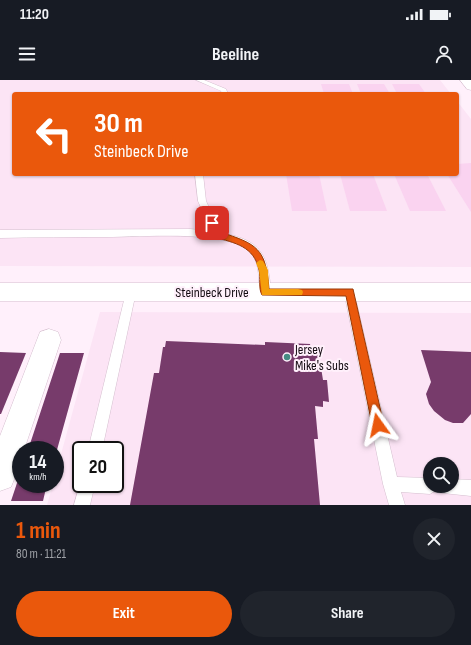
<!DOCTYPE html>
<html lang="en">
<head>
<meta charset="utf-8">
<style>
  :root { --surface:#171b24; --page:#20242c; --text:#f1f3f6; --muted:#9ea1a6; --accent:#ea580c }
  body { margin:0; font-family:"Sofia Sans Condensed",sans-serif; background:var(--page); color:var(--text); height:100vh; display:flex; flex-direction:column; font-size:15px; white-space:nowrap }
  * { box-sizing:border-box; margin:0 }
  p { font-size:13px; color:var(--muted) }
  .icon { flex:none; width:22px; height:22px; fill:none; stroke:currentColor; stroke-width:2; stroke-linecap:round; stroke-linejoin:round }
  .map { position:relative; height:425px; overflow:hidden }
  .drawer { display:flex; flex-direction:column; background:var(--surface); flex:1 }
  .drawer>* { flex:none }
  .hud { position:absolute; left:12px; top:12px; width:447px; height:84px; border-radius:4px; box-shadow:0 1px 3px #0004; background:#ea580c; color:#fff; overflow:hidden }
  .controls { position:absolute; left:423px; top:377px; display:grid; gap:8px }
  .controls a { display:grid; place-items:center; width:36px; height:36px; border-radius:50%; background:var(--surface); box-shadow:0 1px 3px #0004; font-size:20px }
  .speed { position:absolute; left:12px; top:361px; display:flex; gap:8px; font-size:20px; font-weight:700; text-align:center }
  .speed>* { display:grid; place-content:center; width:52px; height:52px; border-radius:50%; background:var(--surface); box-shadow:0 1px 3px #0004; line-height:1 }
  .speed small { font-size:10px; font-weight:400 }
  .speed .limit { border:2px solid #111; border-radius:6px; background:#fff; color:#111 }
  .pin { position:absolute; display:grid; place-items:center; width:34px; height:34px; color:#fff; margin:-17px; border-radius:8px; box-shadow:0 2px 6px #0006 }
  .me { position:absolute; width:44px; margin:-22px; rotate:348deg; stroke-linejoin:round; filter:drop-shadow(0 0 3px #0008) }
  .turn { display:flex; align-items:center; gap:14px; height:84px; padding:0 16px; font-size:18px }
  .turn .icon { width:52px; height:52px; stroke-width:2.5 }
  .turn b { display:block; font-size:28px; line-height:34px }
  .round { display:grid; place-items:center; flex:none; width:42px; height:42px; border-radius:21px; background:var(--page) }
  .head { display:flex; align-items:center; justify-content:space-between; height:68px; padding:0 16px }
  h1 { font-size:24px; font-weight:700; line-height:30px; color:var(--accent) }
  .button { display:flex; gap:8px; margin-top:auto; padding:8px 16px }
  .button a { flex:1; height:46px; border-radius:24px; background:var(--accent); color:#fff; font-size:16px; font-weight:700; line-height:46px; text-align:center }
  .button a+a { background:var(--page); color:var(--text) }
  .status { display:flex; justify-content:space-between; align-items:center; height:28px; padding:0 20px; background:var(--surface); direction:ltr }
  .status svg { height:11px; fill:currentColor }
  header { display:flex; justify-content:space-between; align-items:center; height:52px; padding:0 16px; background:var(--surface); font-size:18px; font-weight:700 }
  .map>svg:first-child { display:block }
  .built { fill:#fce4f5; fill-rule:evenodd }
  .green { fill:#fad3f0 }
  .building { fill:#773b6b }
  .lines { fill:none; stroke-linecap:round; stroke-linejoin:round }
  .lane-casing { stroke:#d5bfcf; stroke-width:1 }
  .street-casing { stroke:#d5bfcf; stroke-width:1 }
  .secondary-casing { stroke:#d5bfcf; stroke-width:1 }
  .lane { fill:#fff; fill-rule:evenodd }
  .street { fill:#fff; fill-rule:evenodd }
  .secondary { fill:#fff; fill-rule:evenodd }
  .route { fill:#ea580c; stroke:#983908 }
  .slow { fill:#f59e0b }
  .poi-dot { fill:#468c83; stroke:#fff0fb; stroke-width:1.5 }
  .labels { text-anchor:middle; stroke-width:4; stroke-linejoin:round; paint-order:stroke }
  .street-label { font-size:14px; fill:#130b11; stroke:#fff0fb }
  .poi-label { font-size:14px; fill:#130b11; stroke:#fff0fb; text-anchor:start }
</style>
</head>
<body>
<div class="status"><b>11:20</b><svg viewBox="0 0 49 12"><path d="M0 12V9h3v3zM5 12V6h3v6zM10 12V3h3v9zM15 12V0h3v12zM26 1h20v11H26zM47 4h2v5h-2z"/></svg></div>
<header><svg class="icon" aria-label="menu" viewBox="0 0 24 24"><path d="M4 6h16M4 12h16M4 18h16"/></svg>Beeline<svg class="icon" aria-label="person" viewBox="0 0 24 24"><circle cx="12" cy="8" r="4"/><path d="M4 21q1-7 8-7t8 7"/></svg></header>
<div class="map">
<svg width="471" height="425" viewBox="0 0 471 425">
  <rect width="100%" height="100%" fill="#fff0fb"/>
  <!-- built -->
  <g class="built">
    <polygon points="0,0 440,0 451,14 14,14 14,94 457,94 457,21 471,39 471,187 0,186"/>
    <path d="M 100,232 L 471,233 L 471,425 L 47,425 L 53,404 L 55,404 L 55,396 ZM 81,370 L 115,370 L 115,404 L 81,404 ZM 430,384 L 452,384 L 452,406 L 430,406 Z"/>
  </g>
  <!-- green -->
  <g class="green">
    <polygon points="321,4 349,4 353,14 324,14"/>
    <polygon points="357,4 384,4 390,14 361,14"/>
    <polygon points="392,4 419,4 426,14 397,14"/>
    <polygon points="471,83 471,132 447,94 457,94 457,84"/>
    <polygon points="286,94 319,94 327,131 292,131"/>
    <polygon points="340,94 373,94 387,131 350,131"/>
    <polygon points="394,94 427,94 446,131 410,131"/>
  </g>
  <!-- building -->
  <g class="building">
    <polygon points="166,261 265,265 265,262 310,264 311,269 318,269 323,300 327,300 329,322 323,321 323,327 315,326 318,359 314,359 320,425 130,425 154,293 159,293 163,267 165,267"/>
    <polygon points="421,270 471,272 471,334 463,343 453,343 445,340 434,331 429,324 426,314 431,302"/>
    <polygon points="0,272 26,273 1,334 0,334"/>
    <polygon points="60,273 84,273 55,377 55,370 28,370"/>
    <polygon points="21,391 21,404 47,404 43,421 11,421"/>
  </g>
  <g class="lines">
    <!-- lane casing -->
    <g class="lane-casing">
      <g id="lane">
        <polygon points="196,0 204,0 226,9 228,14 222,14 221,11"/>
        <path d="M 195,94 L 203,94 L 206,121 L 221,153 C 262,160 268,175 271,213 L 269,216 L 265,218 L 261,216 L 259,213 C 259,199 260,180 248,170 C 224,150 139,157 107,157 C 71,157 36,157 0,158 L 0,150 L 190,149 L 211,151 L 198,121 Z"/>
        <polygon points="131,207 135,209 136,212 102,370 88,370 126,212 127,209"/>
        <polygon points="349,207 353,209 354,212 397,397 430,398 430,406 452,406 452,399 471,400 471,416 433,412 430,414 401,412 405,425 389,425 383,404 344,212 345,209"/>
        <polygon points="81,400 81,404 95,404 90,425 74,425"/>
      </g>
    </g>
    <!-- street casing -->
    <g class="street-casing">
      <path id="street" d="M 49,249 L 58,252 L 61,260 L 24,370 L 21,370 C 21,383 16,395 11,407 L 0,411 L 0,356 L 40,252 Z"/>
    </g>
    <!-- secondary casing -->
    <g class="secondary-casing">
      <g id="secondary">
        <polygon points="460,0 471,0 471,10 467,9"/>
        <rect x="0" y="203" width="471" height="18"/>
      </g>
    </g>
    <!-- lane -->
    <use href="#lane" class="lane"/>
    <!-- street -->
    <use href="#street" class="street"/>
    <!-- secondary -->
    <use href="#secondary" class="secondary"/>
  </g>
  <!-- route -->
  <path class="route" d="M 212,140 L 215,141 L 220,152 C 257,164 266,168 269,209 L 353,209 L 384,345 L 382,349 L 378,351 L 374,349 L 372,345 L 346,216 L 262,215 C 258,208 261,198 259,190 C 254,166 235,163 214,157 L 208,143 Z"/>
  <!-- slow -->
  <polygon class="slow" points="260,180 263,181 268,190 269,209 298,209 302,210 303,212 302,215 262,215 259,190 256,183"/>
  <!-- markers -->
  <circle class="poi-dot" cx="287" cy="277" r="4"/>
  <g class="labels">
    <!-- street labels -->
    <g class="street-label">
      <text x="212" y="217">Steinbeck Drive</text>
    </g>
    <!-- poi labels -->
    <g class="poi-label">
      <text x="295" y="274">Jersey<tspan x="295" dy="16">Mike's Subs</tspan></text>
    </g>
  </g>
</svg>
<div class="controls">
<a><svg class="icon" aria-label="search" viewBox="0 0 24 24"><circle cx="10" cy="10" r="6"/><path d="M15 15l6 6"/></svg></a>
</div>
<div class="speed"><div>14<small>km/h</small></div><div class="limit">20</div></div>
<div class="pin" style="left:212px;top:143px;background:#d93025"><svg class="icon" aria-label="arrive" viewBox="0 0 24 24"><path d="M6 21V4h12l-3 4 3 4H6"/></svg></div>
<svg class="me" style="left:378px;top:345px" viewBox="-20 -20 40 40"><path d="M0-17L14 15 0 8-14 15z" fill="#ea580c" stroke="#fff" stroke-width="4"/></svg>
<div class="hud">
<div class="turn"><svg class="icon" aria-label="left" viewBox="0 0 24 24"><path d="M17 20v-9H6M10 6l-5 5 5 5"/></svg><div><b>30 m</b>Steinbeck Drive</div></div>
</div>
</div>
<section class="drawer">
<div class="head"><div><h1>1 min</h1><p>80 m · 11:21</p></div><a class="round"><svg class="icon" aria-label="close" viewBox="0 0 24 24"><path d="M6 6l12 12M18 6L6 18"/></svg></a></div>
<div class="button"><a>Exit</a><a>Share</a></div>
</section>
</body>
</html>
